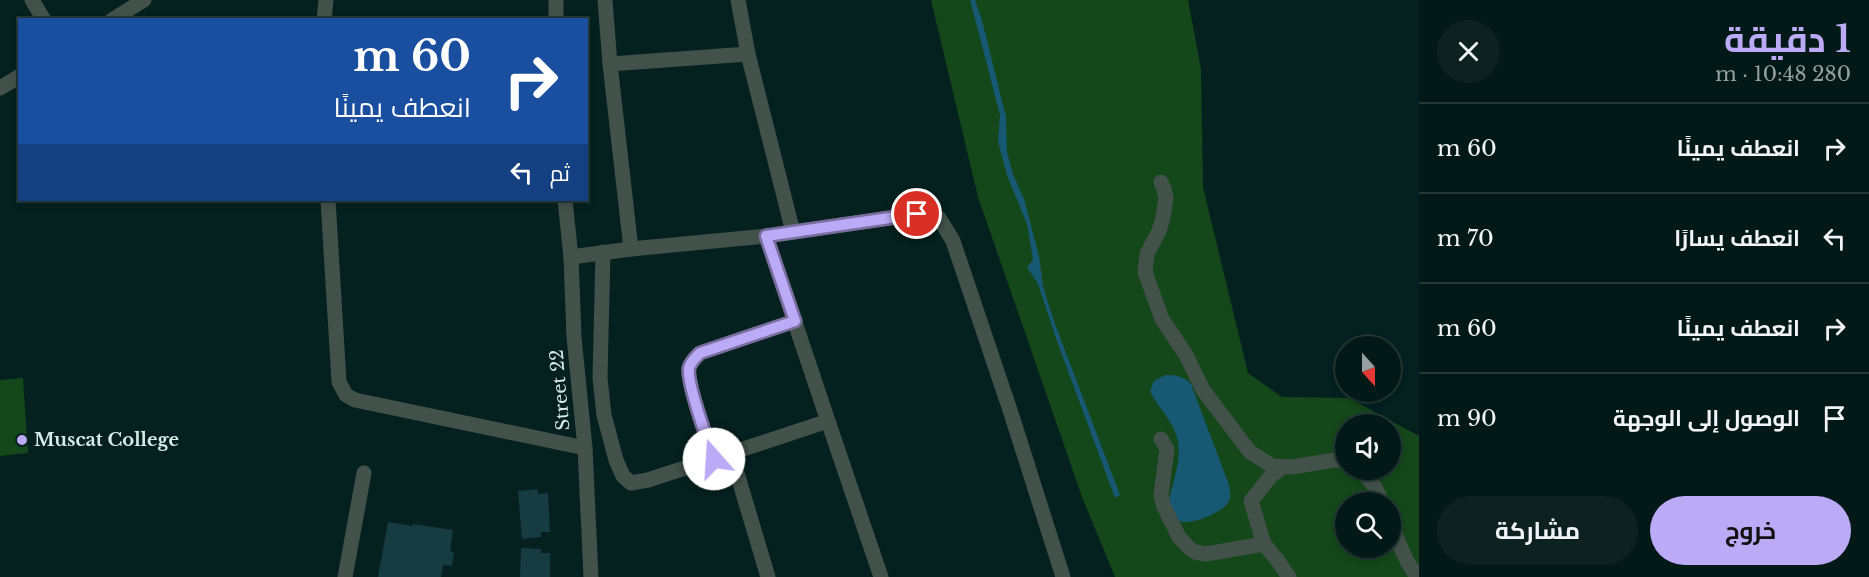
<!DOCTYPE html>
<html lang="ar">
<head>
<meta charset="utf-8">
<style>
  :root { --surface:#031917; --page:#0d2220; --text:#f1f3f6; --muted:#97a0a1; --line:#243836; --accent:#bbaaf6 }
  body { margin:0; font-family:"Libre Baskerville",Cairo,serif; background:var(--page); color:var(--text); direction:rtl; height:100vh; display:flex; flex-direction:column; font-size:22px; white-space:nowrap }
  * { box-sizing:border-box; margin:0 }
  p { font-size:20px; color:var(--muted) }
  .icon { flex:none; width:33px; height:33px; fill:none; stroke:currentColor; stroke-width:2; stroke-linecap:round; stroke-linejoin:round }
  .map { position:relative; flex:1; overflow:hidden; direction:ltr }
  .details { display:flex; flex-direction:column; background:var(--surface); width:450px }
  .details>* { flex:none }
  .hud { position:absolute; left:18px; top:18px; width:570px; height:183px; border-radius:0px; box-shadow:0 3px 9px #0003,0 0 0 2px var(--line); direction:rtl; background:#1a4fa0; color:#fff; overflow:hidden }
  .needle { width:39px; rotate:159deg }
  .tools { position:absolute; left:1335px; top:336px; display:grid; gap:12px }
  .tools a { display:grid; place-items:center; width:66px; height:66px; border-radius:50%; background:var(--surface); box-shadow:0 3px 9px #0003,0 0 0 2px var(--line); font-size:30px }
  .pin { position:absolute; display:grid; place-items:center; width:51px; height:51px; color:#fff; margin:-26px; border:3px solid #fff; border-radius:50%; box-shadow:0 2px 6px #0007 }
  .me { position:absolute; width:66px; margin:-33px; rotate:341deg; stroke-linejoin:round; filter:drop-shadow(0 0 4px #0008) }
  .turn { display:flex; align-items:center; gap:21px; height:126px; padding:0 18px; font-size:27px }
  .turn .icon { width:78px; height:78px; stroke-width:2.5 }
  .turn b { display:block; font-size:42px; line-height:51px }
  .then { display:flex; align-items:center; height:57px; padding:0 18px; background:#0003; gap:12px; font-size:22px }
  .round { display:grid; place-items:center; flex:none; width:63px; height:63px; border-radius:32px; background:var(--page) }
  .head { display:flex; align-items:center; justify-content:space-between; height:102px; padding:0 18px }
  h1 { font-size:36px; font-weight:700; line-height:45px; color:var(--accent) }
  .button { display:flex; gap:12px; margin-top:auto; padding:12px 18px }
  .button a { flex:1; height:69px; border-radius:36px; background:var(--accent); color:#111; font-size:24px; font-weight:700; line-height:69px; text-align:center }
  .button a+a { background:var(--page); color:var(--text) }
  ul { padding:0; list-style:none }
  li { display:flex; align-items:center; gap:18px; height:90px; padding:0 18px; border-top:2px solid var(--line) }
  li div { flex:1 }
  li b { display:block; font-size:22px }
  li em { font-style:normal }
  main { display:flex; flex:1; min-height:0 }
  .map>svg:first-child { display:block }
  .green { fill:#14471a; fill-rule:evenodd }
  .water { fill:#175873 }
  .building { fill:#163b41 }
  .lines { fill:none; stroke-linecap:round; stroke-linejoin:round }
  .minor { stroke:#43514b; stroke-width:15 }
  .route-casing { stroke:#7a6ea0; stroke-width:15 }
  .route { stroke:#bbaaf6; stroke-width:10 }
  .poi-dot { fill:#bbaaf6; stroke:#04211f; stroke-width:2 }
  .labels { text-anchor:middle; stroke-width:6; stroke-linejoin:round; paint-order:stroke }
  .street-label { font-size:18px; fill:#d6eae8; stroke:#04211f }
  .poi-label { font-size:18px; font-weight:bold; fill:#d6eae8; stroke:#04211f; text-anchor:start }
</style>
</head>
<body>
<main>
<section class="details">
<div class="head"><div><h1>1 دقيقة</h1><p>280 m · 10:48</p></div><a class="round"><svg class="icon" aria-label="close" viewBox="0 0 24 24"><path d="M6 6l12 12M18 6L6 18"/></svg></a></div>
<ul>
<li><svg class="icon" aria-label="right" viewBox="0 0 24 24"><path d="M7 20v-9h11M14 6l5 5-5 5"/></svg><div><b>انعطف يمينًا</b></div><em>60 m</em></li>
<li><svg class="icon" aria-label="left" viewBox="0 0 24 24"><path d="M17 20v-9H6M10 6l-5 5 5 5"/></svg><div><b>انعطف يسارًا</b></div><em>70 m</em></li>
<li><svg class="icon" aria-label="right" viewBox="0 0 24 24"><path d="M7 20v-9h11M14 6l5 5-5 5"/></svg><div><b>انعطف يمينًا</b></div><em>60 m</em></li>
<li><svg class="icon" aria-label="arrive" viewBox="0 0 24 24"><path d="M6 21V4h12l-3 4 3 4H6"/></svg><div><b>الوصول إلى الوجهة</b></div><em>90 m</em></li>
</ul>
<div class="button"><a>خروج</a><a>مشاركة</a></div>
</section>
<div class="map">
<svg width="1419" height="577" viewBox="0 0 1419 577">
  <rect width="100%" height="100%" fill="#04211f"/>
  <!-- green -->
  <g class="green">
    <path d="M 931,0 L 1188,0 L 1201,69 L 1203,187 L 1248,373 L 1282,397 L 1349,398 L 1419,436 L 1419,577 L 1115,577 L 1082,497 L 978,197 ZM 1346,424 L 1390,424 L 1390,470 L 1346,470 ZM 1346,502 L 1390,502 L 1390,548 L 1346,548 Z"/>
    <polygon points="23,378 28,453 0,456 0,380"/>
  </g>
  <!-- water -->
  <g class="water">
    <polygon points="970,0 975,0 982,20 1006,117 1007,152 1013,174 1024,199 1039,256 1043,286 1048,303 1055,324 1120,495 1115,498 1058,344 1038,284 1027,267 1033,260 1027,224 1008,178 998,142 1000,115"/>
    <path d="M 1165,375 C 1175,375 1184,376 1191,384 L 1229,485 C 1230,492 1232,498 1227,504 C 1220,513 1191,526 1180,521 C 1174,518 1171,511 1168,506 C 1172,479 1187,454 1173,427 C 1166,414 1156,404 1150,391 L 1154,381 Z"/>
  </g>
  <!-- building -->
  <g class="building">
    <polygon points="538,489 538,494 548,493 550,532 541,532 541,537 522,539 518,491"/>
    <polygon points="388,522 413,526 413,524 453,530 450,551 454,552 452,566 443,565 441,577 378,577"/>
    <polygon points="521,548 541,549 541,553 550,553 550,577 520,577"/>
  </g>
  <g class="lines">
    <!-- minor -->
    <g class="minor">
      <polyline points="32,0 44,20"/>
      <polyline points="605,0 610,64 631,249"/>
      <polyline points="738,0 748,54 793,232"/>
      <polyline points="112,20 144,0"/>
      <polyline points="324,20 326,0"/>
      <polyline points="556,20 556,0"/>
      <polyline points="610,64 748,54"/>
      <polyline points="0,88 20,76"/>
      <polyline points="1161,182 1164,189 1166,198 1163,218 1159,231 1147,254 1145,272 1162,319 1186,355 1203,390 1250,452 1272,466 1292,467 1335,460 1346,462"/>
      <polyline points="328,200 339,382 346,395 355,400 585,448"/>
      <polyline points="565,200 571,257 574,337 585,448 591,577"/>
      <polyline points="766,236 828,421 731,453 768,577"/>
      <polyline points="603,252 600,378 604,415 616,460 623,476 631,483 648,480 731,453"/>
      <polyline points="571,257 631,249 766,236 917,214 939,218 953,241 1011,413 1063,577"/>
      <polyline points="828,421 881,577"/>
      <polyline points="1161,439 1167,449 1161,495 1164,507 1179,537 1189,548 1195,552 1206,554 1264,544 1278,561 1289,577"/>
      <path d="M 714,459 C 708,442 686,382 689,368 C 691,361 695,358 700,353 L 795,321"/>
      <polyline points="1361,470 1375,487 1382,502"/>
      <polyline points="1390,523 1407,561 1417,577"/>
      <polyline points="1264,544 1251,501 1270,477 1281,468"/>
      <polyline points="345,577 364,473"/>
    </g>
  </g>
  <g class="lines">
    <!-- route casing -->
    <g class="route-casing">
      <path id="route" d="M 714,459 C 708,442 686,382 689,368 C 691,361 695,358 700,353 L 795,321 L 766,236 L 917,214"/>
    </g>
    <!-- route -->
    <use href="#route" class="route"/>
  </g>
  <!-- markers -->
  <circle class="poi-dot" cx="22" cy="440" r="6"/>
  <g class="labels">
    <!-- street labels -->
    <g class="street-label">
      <text transform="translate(560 390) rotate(-95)" y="6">Street 22</text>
    </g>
    <!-- poi labels -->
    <g class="poi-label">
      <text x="34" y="446">Muscat College</text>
    </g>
  </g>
</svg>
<div class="tools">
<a><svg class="needle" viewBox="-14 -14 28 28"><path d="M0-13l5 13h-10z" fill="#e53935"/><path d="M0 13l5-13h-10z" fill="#97a0a1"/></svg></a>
<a><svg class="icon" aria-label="sound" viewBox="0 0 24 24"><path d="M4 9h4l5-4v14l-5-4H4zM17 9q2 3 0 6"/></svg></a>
<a><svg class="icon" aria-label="search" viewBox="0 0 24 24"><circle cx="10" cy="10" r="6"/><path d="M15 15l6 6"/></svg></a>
</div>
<div class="pin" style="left:917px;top:214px;background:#d93025"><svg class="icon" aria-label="arrive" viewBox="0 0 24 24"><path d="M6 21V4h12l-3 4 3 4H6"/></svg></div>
<svg class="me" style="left:714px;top:459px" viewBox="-20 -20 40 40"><circle r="19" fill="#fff"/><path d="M0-13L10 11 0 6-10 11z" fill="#bbaaf6"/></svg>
<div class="hud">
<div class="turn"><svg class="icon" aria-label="right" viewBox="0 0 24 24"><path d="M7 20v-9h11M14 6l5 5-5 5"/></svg><div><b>60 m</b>انعطف يمينًا</div></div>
<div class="then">ثم<svg class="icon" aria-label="left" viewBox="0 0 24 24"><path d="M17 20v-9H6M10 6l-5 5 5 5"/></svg></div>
</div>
</div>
</main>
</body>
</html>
